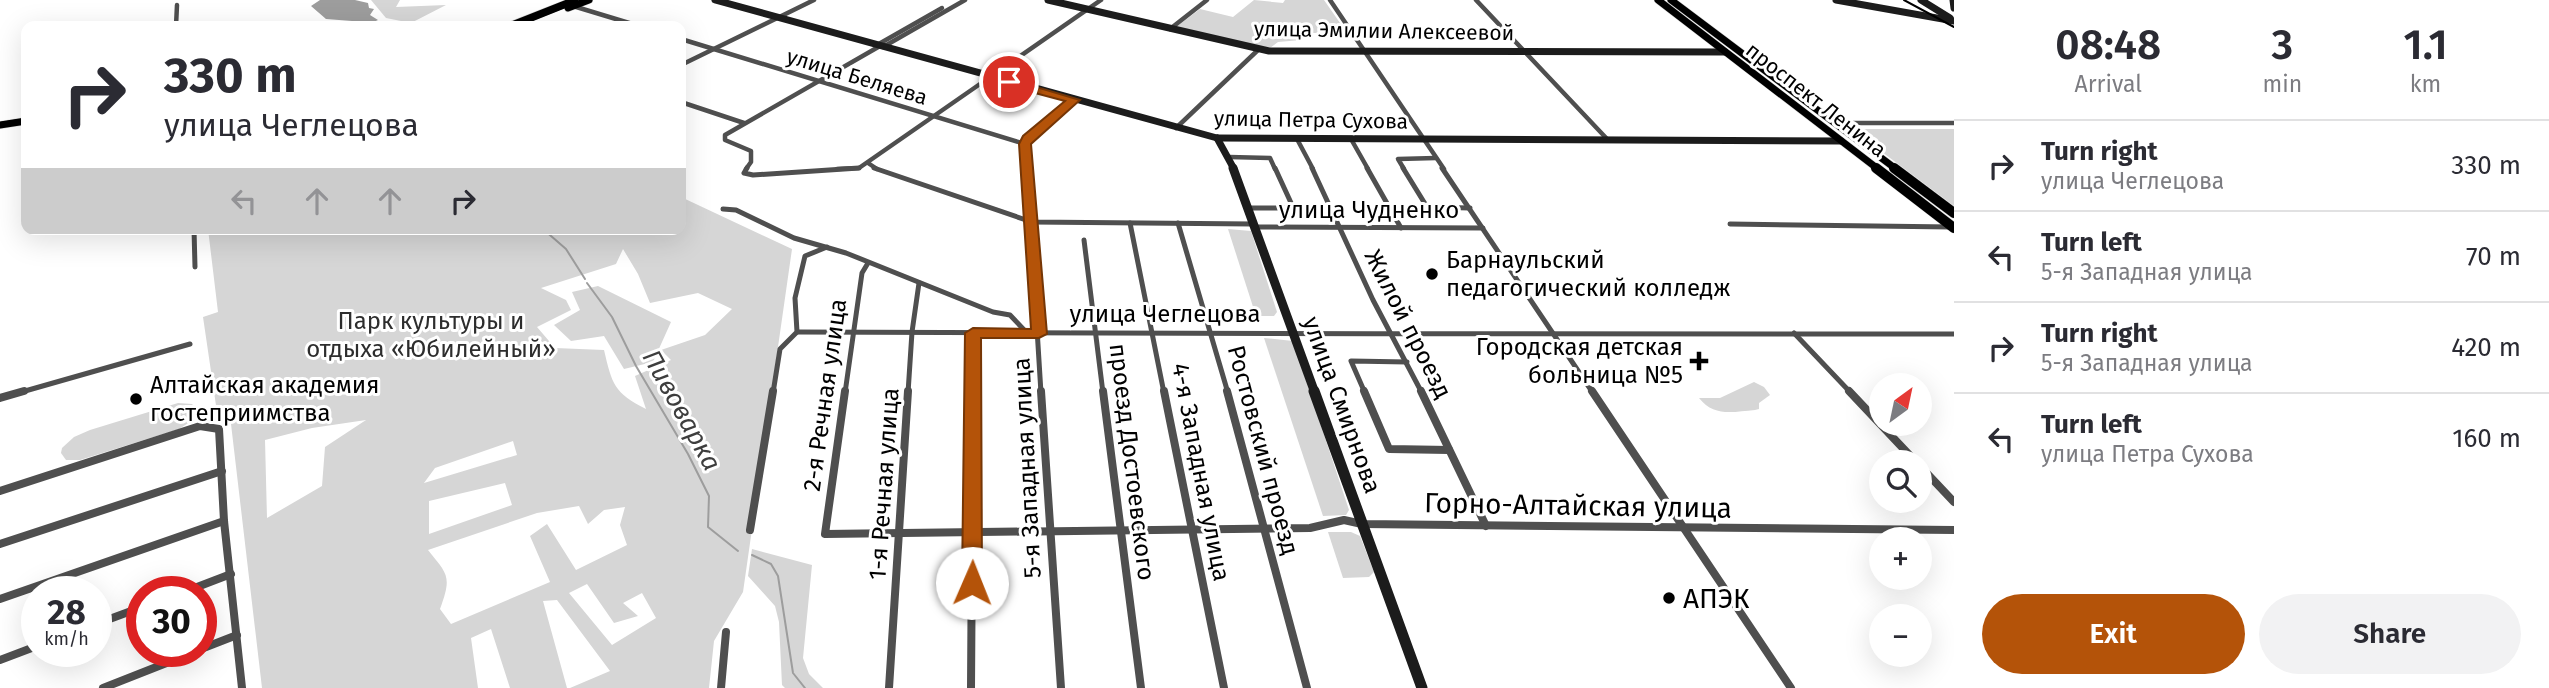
<!DOCTYPE html>
<html lang="en">
<head>
<meta charset="utf-8">
<style>
  :root { --surface:#fff; --page:#f2f2f3; --text:#2b2b33; --muted:#7c7c81; --line:#e1e1e2; --accent:#b45309 }
  body { margin:0; font-family:"Fira Sans",sans-serif; background:var(--page); color:var(--text); height:100vh; display:flex; flex-direction:column; font-size:26px; white-space:nowrap }
  * { box-sizing:border-box; margin:0 }
  p { font-size:23px; color:var(--muted) }
  .icon { flex:none; width:38px; height:38px; fill:none; stroke:currentColor; stroke-width:2; stroke-linecap:round; stroke-linejoin:round }
  .map { position:relative; flex:1; overflow:hidden }
  .sheet { display:flex; flex-direction:column; background:var(--surface); width:595px }
  .sheet>* { flex:none }
  .top-card { position:absolute; left:21px; top:21px; width:665px; height:214px; border-radius:14px; box-shadow:0 7px 28px #0002; background:#fff; color:var(--text); overflow:hidden }
  .needle { width:46px; rotate:33deg }
  .tools { position:absolute; left:1869px; top:373px; display:grid; gap:14px }
  .tools a { display:grid; place-items:center; width:63px; height:63px; border-radius:50%; background:var(--surface); box-shadow:0 7px 28px #0002; font-size:35px }
  .speed { position:absolute; left:21px; top:576px; display:flex; gap:14px; font-size:35px; font-weight:700; text-align:center }
  .speed>* { display:grid; place-content:center; width:91px; height:91px; border-radius:50%; background:var(--surface); box-shadow:0 7px 28px #0002; line-height:1 }
  .speed small { font-size:18px; font-weight:400 }
  .speed .limit { border:10px solid #d22; background:#fff; color:#111 }
  .pin { position:absolute; display:grid; place-items:center; width:60px; height:60px; color:#fff; margin:-30px; border:4px solid #fff; border-radius:50%; box-shadow:0 2px 7px #0007 }
  .me { position:absolute; width:77px; margin:-38px; rotate:1deg; stroke-linejoin:round; filter:drop-shadow(0 0 5px #0008) }
  .turn { display:flex; align-items:center; gap:24px; height:147px; padding:0 28px; font-size:32px }
  .turn .icon { width:91px; height:91px; stroke-width:2.5 }
  .turn b { display:block; font-size:49px; line-height:60px }
  .lanes { display:flex; align-items:center; height:66px; padding:0 28px; background:#0003; justify-content:center; gap:35px; direction:ltr }
  .lanes .off { opacity:.35 }
  .eta { display:flex; justify-content:space-evenly; align-items:center; height:119px; text-align:center }
  .eta b { font-size:42px; font-weight:600; line-height:49px }
  .primary-button { display:flex; gap:14px; margin-top:auto; padding:14px 28px }
  .primary-button a { flex:1; height:80px; border-radius:42px; background:var(--accent); color:#fff; font-size:28px; font-weight:600; line-height:80px; text-align:center }
  .primary-button a+a { background:var(--page); color:var(--text) }
  ul { padding:0; list-style:none }
  li { display:flex; align-items:center; gap:21px; height:91px; padding:0 28px; border-top:2px solid var(--line) }
  li div { flex:1 }
  li b { display:block; font-size:26px }
  li em { font-style:normal }
  main { display:flex; flex:1; min-height:0 }
  .map>svg:first-child { display:block }
  .green { fill:#d6d6d6; fill-rule:evenodd }
  .water { fill:#9d9d9d }
  .lines { fill:none; stroke-linecap:round; stroke-linejoin:round }
  .stream { stroke:#9d9d9d; stroke-width:2 }
  .primary-far1-casing { stroke:#dbdbdb; stroke-width:8 }
  .primary-casing { stroke:#dbdbdb; stroke-width:11 }
  .street-far2 { stroke:#4f4f4f; stroke-width:4.5 }
  .street-far1 { stroke:#4f4f4f; stroke-width:5 }
  .street { stroke:#4f4f4f; stroke-width:8 }
  .secondary-far2 { stroke:#1c1c1c; stroke-width:7 }
  .secondary-far1 { stroke:#1c1c1c; stroke-width:9 }
  .secondary { stroke:#1c1c1c; stroke-width:11 }
  .primary-far1 { stroke:#000; stroke-width:7 }
  .primary { stroke:#000; stroke-width:10 }
  .tram { stroke:#000; stroke-width:2 }
  .route { fill:#b45309; stroke:#753606; stroke-width:2 }
  .poi-dot { fill:#000; stroke:#fff; stroke-width:2.5 }
  .labels { text-anchor:middle; stroke-width:6; stroke-linejoin:round; paint-order:stroke }
  .far-street-label { font-size:21px; fill:#000; stroke:#fff }
  .street-label { font-size:24px; fill:#000; stroke:#fff }
  .poi-label { font-size:24px; fill:#000; stroke:#fff; text-anchor:start }
  .park-label { font-size:24px; fill:#2d2d2d; stroke:#fff }
  .water-label { font-size:26px; font-style:italic; fill:#3e3e3e; stroke:#fff }
  .near-street-label { font-size:28px; fill:#000; stroke:#fff }
  .near-poi-label { font-size:28px; fill:#000; stroke:#fff; text-anchor:start }
</style>
</head>
<body>
<main>
<div class="map">
<svg width="1954" height="688" viewBox="0 0 1954 688">
  <rect width="100%" height="100%" fill="#fff"/>
  <!-- green -->
  <g class="green">
    <polygon points="371,0 400,0 396,7 446,5 411,23 386,18"/>
    <polygon points="1254,0 1283,3 1285,0 1324,0 1347,33 1299,33 1301,40 1278,42 1270,48 1176,27 1200,9 1233,17"/>
    <polygon points="1854,129 1954,129 1954,206 1854,131"/>
    <path d="M 681,197 L 792,249 L 743,592 L 714,641 L 709,688 L 570,688 L 610,671 L 557,600 L 543,601 L 567,688 L 510,688 L 491,629 L 471,638 L 478,688 L 262,688 L 231,424 L 218,419 L 203,317 L 218,312 L 208,229 L 681,229 ZM 623,249 L 638,274 L 650,303 L 698,293 L 732,309 L 705,335 L 661,350 L 671,360 L 635,376 L 646,409 C 614,393 612,384 604,350 L 555,348 L 537,327 L 571,310 L 566,300 L 541,288 L 616,264 ZM 366,420 L 325,447 L 322,486 L 267,518 L 265,440 L 312,428 ZM 513,441 L 517,455 L 424,483 L 435,468 ZM 505,483 L 512,505 L 429,534 L 429,501 ZM 579,506 L 588,524 L 604,510 L 625,507 L 620,525 L 627,545 L 576,570 L 547,524 L 530,536 L 550,582 L 451,624 L 440,609 C 452,576 448,575 428,550 L 537,513 ZM 587,584 L 614,623 L 638,616 L 623,603 L 642,593 L 656,618 L 612,645 L 569,593 Z"/>
    <polygon points="1228,229 1251,231 1277,312 1274,316 1256,316"/>
    <polygon points="598,286 671,322 653,362 624,369 604,336 571,341 554,325 580,310 572,292"/>
    <polygon points="1264,338 1293,341 1349,510 1346,515 1323,516"/>
    <path d="M 1754,382 L 1764,387 L 1770,395 L 1759,403 L 1759,409 L 1755,410 C 1732,412 1714,417 1699,398 L 1720,398 Z"/>
    <polygon points="178,403 192,404 198,411 193,420 179,429 80,460 66,460 61,453 62,448 74,437 90,430"/>
    <polygon points="1351,532 1360,536 1374,572 1369,577 1343,578 1328,532"/>
    <polygon points="752,549 812,565 803,658 809,674 823,688 785,688 782,685 779,622 775,606 748,576"/>
  </g>
  <!-- water -->
  <polygon class="water" points="320,0 355,0 368,3 369,8 374,9 370,15 378,20 365,26 356,25 352,21 326,19 311,6"/>
  <g class="lines">
    <!-- stream -->
    <g class="stream">
      <polyline points="543,229 566,249 585,279"/>
      <polyline points="587,283 612,317 636,366 688,454 709,496 708,527 738,551"/>
      <polyline points="752,555 771,564 778,576 793,673 805,688"/>
    </g>
    <!-- primary-far1 casing -->
    <g class="primary-far1-casing">
      <g id="primary-far1">
        <polyline points="1658,0 1878,169"/>
        <polyline points="1671,0 1896,169"/>
        <polyline points="568,8 589,0"/>
        <polyline points="509,26 575,0"/>
        <polyline points="0,125 26,121"/>
      </g>
    </g>
    <!-- primary casing -->
    <g class="primary-casing">
      <g id="primary">
        <polyline points="1876,168 1954,228"/>
        <polyline points="1894,168 1954,213"/>
      </g>
    </g>
    <!-- street-far2 -->
    <g class="street-far2">
      <polyline points="1330,0 1444,169"/>
      <polyline points="1476,0 1608,140"/>
      <polyline points="573,6 639,26"/>
      <polyline points="176,26 177,5"/>
      <polyline points="1170,29 1207,0"/>
      <polyline points="681,39 1025,144"/>
      <polyline points="877,45 942,8"/>
      <polyline points="883,47 965,0"/>
      <polyline points="681,65 814,0"/>
      <polyline points="681,102 744,123"/>
      <polyline points="1834,123 1954,123"/>
      <polyline points="1176,128 1258,50"/>
      <polyline points="1297,139 1313,169"/>
      <polyline points="1351,139 1368,169"/>
      <polyline points="1229,157 1270,158 1275,169"/>
      <polyline points="868,163 877,169"/>
      <polyline points="746,169 751,162 751,151 725,140 725,135 880,46"/>
      <polyline points="837,169 859,168 1101,0"/>
      <polyline points="1027,169 1027,138 1074,100"/>
      <polyline points="1404,169 1398,159 1436,158"/>
    </g>
    <!-- street-far1 -->
    <g class="street-far1">
      <polyline points="747,168 744,173 753,175 859,168"/>
      <polyline points="874,168 1032,222 1253,224"/>
      <polyline points="1027,168 1041,393"/>
      <polyline points="1312,168 1373,300 1422,393"/>
      <polyline points="1367,168 1401,228"/>
      <polyline points="1403,168 1427,207 1470,208"/>
      <polyline points="1442,168 1593,393"/>
      <polyline points="1247,208 1289,208 1292,205 1275,168"/>
      <polyline points="723,209 736,210 794,238 846,253 993,312 1010,315 1028,334"/>
      <polyline points="1130,223 1164,393"/>
      <polyline points="1178,223 1228,393"/>
      <polyline points="1730,224 1951,227"/>
      <polyline points="1254,227 1483,228"/>
      <polyline points="194,229 195,267"/>
      <polyline points="1084,240 1103,393"/>
      <path d="M 797,332 C 1183,336 1568,332 1954,334"/>
      <polyline points="1794,333 1851,393"/>
      <polyline points="18,393 190,344"/>
      <polyline points="773,393 780,349 797,332 795,298 805,256 827,247"/>
      <polyline points="845,393 862,273 868,263"/>
      <polyline points="908,393 912,332 919,283"/>
      <polyline points="973,393 973,333"/>
      <polyline points="1365,393 1351,361 1407,362"/>
    </g>
    <!-- street -->
    <g class="street">
      <polyline points="845,391 825,534 1310,528 1344,520 1362,524 1954,530"/>
      <polyline points="1041,391 1061,688"/>
      <polyline points="1103,391 1141,688"/>
      <polyline points="1164,391 1224,688"/>
      <polyline points="1227,391 1307,688"/>
      <polyline points="1364,391 1389,449 1449,450"/>
      <polyline points="1421,391 1486,526"/>
      <polyline points="1592,391 1791,688"/>
      <polyline points="1849,391 1916,462"/>
      <polyline points="0,398 24,391"/>
      <polyline points="1920,466 1954,502"/>
      <polyline points="0,491 200,426 219,429 224,521 242,688"/>
      <polyline points="750,530 773,391"/>
      <polyline points="0,544 222,471"/>
      <polyline points="184,592 231,574"/>
      <polyline points="0,599 224,521"/>
      <polyline points="96,624 142,607"/>
      <polyline points="201,649 237,635"/>
      <polyline points="0,660 37,646"/>
      <polyline points="103,688 197,651"/>
      <polyline points="721,688 726,632"/>
      <polyline points="889,688 908,391"/>
      <polyline points="971,688 973,391"/>
    </g>
    <!-- secondary-far2 -->
    <g class="secondary-far2">
      <polyline points="715,0 1217,138 1841,141"/>
      <polyline points="1048,0 1269,51 1725,52"/>
      <polyline points="1836,0 1954,21"/>
      <polyline points="1921,0 1950,18"/>
      <polyline points="1953,0 1954,8"/>
      <polyline points="1217,138 1234,169"/>
    </g>
    <!-- secondary-far1 -->
    <polyline class="secondary-far1" points="1233,168 1315,393"/>
    <!-- secondary -->
    <polyline class="secondary" points="1314,391 1422,688"/>
    <!-- primary-far1 -->
    <use href="#primary-far1" class="primary-far1"/>
    <!-- primary -->
    <use href="#primary" class="primary"/>
    <!-- tram -->
    <g class="tram">
      <polyline points="1904,0 1954,27"/>
      <polyline points="518,26 583,0"/>
      <polyline points="0,123 26,119"/>
    </g>
  </g>
  <!-- route -->
  <polygon class="route" points="1009,79 1080,100 1031,144 1047,334 1039,338 981,338 982,583 979,589 972,591 965,589 962,583 965,333 973,328 1031,329 1019,144 1023,136 1065,101 1005,85 1004,82"/>
  <!-- markers -->
  <g class="poi-dot">
    <circle cx="1432" cy="274" r="7"/>
    <path d="M1695.5 350.5h7v7h7v7h-7v7h-7v-7h-7v-7h7z"/>
    <circle cx="136" cy="399" r="7"/>
    <circle cx="1669" cy="598" r="7"/>
  </g>
  <g class="labels">
    <!-- far-street labels -->
    <g class="far-street-label">
      <text transform="translate(1384 31) rotate(1)" y="7">улица Эмилии Алексеевой</text>
      <text transform="translate(857 77) rotate(17)" y="7">улица Беляева</text>
      <text transform="translate(1816 100) rotate(38)" y="7">проспект Ленина</text>
      <text transform="translate(1311 120) rotate(1)" y="7">улица Петра Сухова</text>
    </g>
    <!-- street labels -->
    <g class="street-label">
      <text x="1369" y="218">улица Чудненко</text>
      <text x="1165" y="322">улица Чеглецова</text>
      <text transform="translate(1408 324) rotate(63)" y="8">Жилой проезд</text>
      <text transform="translate(825 395) rotate(-82)" y="8">2-я Речная улица</text>
      <text transform="translate(1342 405) rotate(70)" y="8">улица Смирнова</text>
      <text transform="translate(1263 450) rotate(75)" y="8">Ростовский проезд</text>
      <text transform="translate(1132 462) rotate(83)" y="8">проезд Достоевского</text>
      <text transform="translate(1027 468) rotate(-93)" y="8">5-я Западная улица</text>
      <text transform="translate(1201 472) rotate(79)" y="8">4-я Западная улица</text>
      <text transform="translate(884 484) rotate(-86)" y="8">1-я Речная улица</text>
    </g>
    <!-- poi labels -->
    <g class="poi-label">
      <text x="1446" y="268">Барнаульский<tspan x="1446" dy="28">педагогический колледж</tspan></text>
      <text x="1683" y="355" text-anchor="end">Городская детская<tspan x="1683" dy="28">больница №5</tspan></text>
      <text x="150" y="393">Алтайская академия<tspan x="150" dy="28">гостеприимства</tspan></text>
    </g>
    <!-- park labels -->
    <g class="park-label">
      <text x="431" y="329">Парк культуры и<tspan x="431" dy="28">отдыха «Юбилейный»</tspan></text>
    </g>
    <!-- water labels -->
    <g class="water-label">
      <text transform="translate(682 410) rotate(61)" y="9">Пивоварка</text>
    </g>
    <!-- near-street labels -->
    <g class="near-street-label">
      <text transform="translate(1578 505) rotate(1)" y="10">Горно-Алтайская улица</text>
    </g>
    <!-- near-poi labels -->
    <g class="near-poi-label">
      <text x="1683" y="608">АПЭК</text>
    </g>
  </g>
</svg>
<div class="tools">
<a><svg class="needle" viewBox="-14 -14 28 28"><path d="M0-13l5 13h-10z" fill="#e53935"/><path d="M0 13l5-13h-10z" fill="#7c7c81"/></svg></a>
<a><svg class="icon" aria-label="search" viewBox="0 0 24 24"><circle cx="10" cy="10" r="6"/><path d="M15 15l6 6"/></svg></a>
<a>+</a>
<a>−</a>
</div>
<div class="speed"><div>28<small>km/h</small></div><div class="limit">30</div></div>
<div class="pin" style="left:1009px;top:82px;background:#d93025"><svg class="icon" aria-label="arrive" viewBox="0 0 24 24"><path d="M6 21V4h12l-3 4 3 4H6"/></svg></div>
<svg class="me" style="left:972px;top:583px" viewBox="-20 -20 40 40"><circle r="19" fill="#fff"/><path d="M0-13L10 11 0 6-10 11z" fill="#b45309"/></svg>
<div class="top-card">
<div class="turn"><svg class="icon" aria-label="right" viewBox="0 0 24 24"><path d="M7 20v-9h11M14 6l5 5-5 5"/></svg><div><b>330 m</b>улица Чеглецова</div></div>
<div class="lanes"><svg class="icon off" aria-label="left" viewBox="0 0 24 24"><path d="M17 20v-9H6M10 6l-5 5 5 5"/></svg><svg class="icon off" aria-label="ahead" viewBox="0 0 24 24"><path d="M12 20V5M6 11l6-6 6 6"/></svg><svg class="icon off" aria-label="ahead" viewBox="0 0 24 24"><path d="M12 20V5M6 11l6-6 6 6"/></svg><svg class="icon" aria-label="right" viewBox="0 0 24 24"><path d="M7 20v-9h11M14 6l5 5-5 5"/></svg></div>
</div>
</div>
<section class="sheet">
<div class="eta">
<div><b>08:48</b><p>Arrival</p></div>
<div><b>3</b><p>min</p></div>
<div><b>1.1</b><p>km</p></div>
</div>
<ul>
<li><svg class="icon" aria-label="right" viewBox="0 0 24 24"><path d="M7 20v-9h11M14 6l5 5-5 5"/></svg><div><b>Turn right</b><p>улица Чеглецова</p></div><em>330 m</em></li>
<li><svg class="icon" aria-label="left" viewBox="0 0 24 24"><path d="M17 20v-9H6M10 6l-5 5 5 5"/></svg><div><b>Turn left</b><p>5-я Западная улица</p></div><em>70 m</em></li>
<li><svg class="icon" aria-label="right" viewBox="0 0 24 24"><path d="M7 20v-9h11M14 6l5 5-5 5"/></svg><div><b>Turn right</b><p>5-я Западная улица</p></div><em>420 m</em></li>
<li><svg class="icon" aria-label="left" viewBox="0 0 24 24"><path d="M17 20v-9H6M10 6l-5 5 5 5"/></svg><div><b>Turn left</b><p>улица Петра Сухова</p></div><em>160 m</em></li>
</ul>
<div class="primary-button"><a>Exit</a><a>Share</a></div>
</section>
</main>
</body>
</html>
